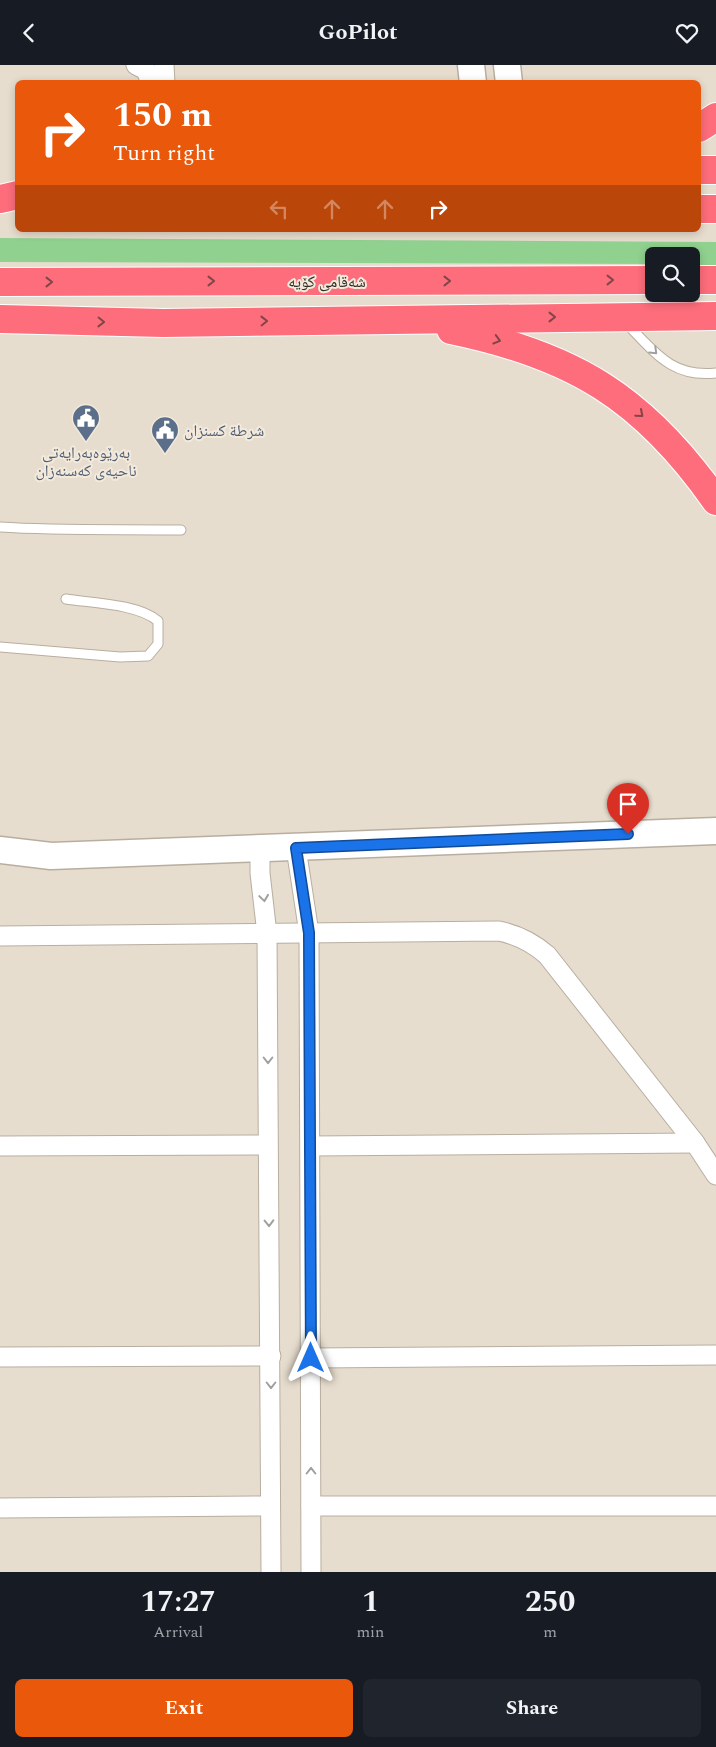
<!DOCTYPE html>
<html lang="en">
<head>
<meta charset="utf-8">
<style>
  :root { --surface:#171b24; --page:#20242c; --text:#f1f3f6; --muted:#9ea1a6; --accent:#ea580c }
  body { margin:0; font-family:Spectral,"Noto Naskh Arabic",serif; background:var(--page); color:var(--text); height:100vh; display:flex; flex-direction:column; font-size:19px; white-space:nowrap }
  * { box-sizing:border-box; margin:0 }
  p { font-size:16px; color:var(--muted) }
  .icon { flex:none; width:28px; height:28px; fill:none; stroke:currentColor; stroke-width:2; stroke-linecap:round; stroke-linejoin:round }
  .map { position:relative; height:1507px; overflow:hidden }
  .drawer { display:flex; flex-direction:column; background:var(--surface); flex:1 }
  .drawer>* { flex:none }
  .hud { position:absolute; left:15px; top:15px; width:686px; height:152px; border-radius:8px; box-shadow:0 2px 8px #0003; background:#ea580c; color:#fff; overflow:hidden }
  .controls { position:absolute; left:645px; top:182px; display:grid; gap:10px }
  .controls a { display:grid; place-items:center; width:55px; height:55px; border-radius:8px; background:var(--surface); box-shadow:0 2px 8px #0003; font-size:25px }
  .pin { position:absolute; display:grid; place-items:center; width:42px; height:42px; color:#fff; margin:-51px -21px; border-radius:50% 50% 50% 0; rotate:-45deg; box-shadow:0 0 5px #0007 }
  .pin .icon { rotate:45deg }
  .me { position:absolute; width:55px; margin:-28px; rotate:0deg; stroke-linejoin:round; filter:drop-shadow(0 0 4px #0008) }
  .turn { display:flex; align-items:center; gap:18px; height:105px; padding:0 15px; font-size:22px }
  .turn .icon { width:65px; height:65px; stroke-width:2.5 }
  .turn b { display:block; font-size:35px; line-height:42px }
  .lanes { display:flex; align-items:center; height:48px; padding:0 15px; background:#0003; justify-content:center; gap:25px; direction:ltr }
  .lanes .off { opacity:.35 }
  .eta { display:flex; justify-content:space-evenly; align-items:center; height:85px; text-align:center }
  .eta b { font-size:30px; font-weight:700; line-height:35px }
  .primary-button { display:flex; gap:10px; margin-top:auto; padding:10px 15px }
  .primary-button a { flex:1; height:58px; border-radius:8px; background:var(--accent); color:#fff; font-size:20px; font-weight:700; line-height:58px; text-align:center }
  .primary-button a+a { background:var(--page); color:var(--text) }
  header { display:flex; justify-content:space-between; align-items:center; height:65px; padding:0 15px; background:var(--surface); font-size:22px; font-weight:700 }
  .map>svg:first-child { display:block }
  .green { fill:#90d18f }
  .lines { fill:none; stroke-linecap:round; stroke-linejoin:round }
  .lane-casing { stroke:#b8aea0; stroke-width:11 }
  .street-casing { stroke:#b8aea0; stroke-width:21 }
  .secondary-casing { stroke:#b8aea0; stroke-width:29 }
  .highway-casing { stroke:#fff; stroke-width:30 }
  .lane { stroke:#fff; stroke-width:9 }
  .street { stroke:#fff; stroke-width:19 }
  .secondary { stroke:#fff; stroke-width:26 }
  .highway { stroke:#fd6d7b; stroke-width:28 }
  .oneway { stroke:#814648 }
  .oneway2 { stroke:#a1a09d }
  .route-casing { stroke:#114b97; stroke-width:12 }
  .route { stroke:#1a73e8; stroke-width:9 }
  .labels { text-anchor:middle; stroke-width:4; stroke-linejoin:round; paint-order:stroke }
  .street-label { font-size:16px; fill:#2f2c26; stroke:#f4eadb }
  .service-label { font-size:16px; fill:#4e5e75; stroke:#f4eadb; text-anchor:start }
</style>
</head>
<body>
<header><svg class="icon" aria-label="back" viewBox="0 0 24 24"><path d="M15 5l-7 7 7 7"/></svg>GoPilot<svg class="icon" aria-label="heart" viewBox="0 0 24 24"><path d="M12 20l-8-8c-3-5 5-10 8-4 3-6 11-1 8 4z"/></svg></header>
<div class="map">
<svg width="716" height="1507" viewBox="0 0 716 1507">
  <rect width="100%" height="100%" fill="#e7ddce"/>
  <!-- green -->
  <polygon class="green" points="0,173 716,177 716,200 691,200 691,191 654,191 654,199 0,197"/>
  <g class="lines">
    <!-- lane casing -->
    <g class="lane-casing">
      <g id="lane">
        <path d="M 625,257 C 654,286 671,313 716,308"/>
        <path d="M 0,462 C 60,466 120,464 181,465"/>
        <path d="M 0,582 L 120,592 L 148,591 L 158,579 L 158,556 C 138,539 92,538 66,534"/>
      </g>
    </g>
    <!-- street casing -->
    <g class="street-casing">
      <g id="street">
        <polyline points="136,0 146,5 151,18"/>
        <polyline points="164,0 165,18"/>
        <polyline points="296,783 309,868 311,1507"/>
        <polyline points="260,785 260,808 267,869 271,1507"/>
        <path d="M 0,871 L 499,866 C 518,870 532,877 547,890 L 695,1078 L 716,1110"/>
        <polyline points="0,1081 268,1080"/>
        <polyline points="311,1081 695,1078"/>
        <polyline points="0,1292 271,1291"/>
        <polyline points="311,1293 716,1290"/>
        <polyline points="311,1441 716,1441"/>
        <polyline points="0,1443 270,1441"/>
      </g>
    </g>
    <!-- secondary casing -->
    <g class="secondary-casing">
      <g id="secondary">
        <polyline points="471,0 473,18"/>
        <polyline points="507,0 509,18"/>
        <polyline points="0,785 51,791 716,766"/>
      </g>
    </g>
    <!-- highway casing -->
    <g class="highway-casing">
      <g id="highway">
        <polyline points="699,63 716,52"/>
        <polyline points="699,105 716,105"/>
        <polyline points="0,134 18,130"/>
        <polyline points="699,144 716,144"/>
        <polyline points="691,215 716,215"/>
        <polyline points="0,217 654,215"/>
        <polyline points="0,254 163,258 716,251"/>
        <path d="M 451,265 C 573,290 644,333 716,436"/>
      </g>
    </g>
    <!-- lane -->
    <use href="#lane" class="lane"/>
    <!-- street -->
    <use href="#street" class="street"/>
    <!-- secondary -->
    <use href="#secondary" class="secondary"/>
    <!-- highway -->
    <use href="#highway" class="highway"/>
  </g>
  <!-- one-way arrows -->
  <defs><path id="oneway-chevron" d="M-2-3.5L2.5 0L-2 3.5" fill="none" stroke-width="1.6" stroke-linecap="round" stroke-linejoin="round" transform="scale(1.25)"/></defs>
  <g class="oneway">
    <use href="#oneway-chevron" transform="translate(610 215)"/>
    <use href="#oneway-chevron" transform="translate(211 216)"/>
    <use href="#oneway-chevron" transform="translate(447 216)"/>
    <use href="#oneway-chevron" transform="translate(49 217)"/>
    <use href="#oneway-chevron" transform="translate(552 252)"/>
    <use href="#oneway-chevron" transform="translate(264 256) rotate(-1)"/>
    <use href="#oneway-chevron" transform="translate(101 257) rotate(1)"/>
    <use href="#oneway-chevron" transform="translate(497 275) rotate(16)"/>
    <use href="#oneway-chevron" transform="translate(640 349) rotate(41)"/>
  </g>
  <g class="oneway2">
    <use href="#oneway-chevron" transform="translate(654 286) rotate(44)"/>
    <use href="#oneway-chevron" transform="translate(264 833) rotate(82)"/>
    <use href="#oneway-chevron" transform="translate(268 995) rotate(90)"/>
    <use href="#oneway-chevron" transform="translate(269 1158) rotate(89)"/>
    <use href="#oneway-chevron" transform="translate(271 1320) rotate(90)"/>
    <use href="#oneway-chevron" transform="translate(311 1406) rotate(-90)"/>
  </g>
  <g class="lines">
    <!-- route casing -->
    <g class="route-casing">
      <polyline id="route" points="311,1293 309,868 296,783 628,769"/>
    </g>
    <!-- route -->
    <use href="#route" class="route"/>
  </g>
  <!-- icons -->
  <defs>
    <g id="civic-pin" transform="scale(1.4375)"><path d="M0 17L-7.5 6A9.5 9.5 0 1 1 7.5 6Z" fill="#5c6f8a" stroke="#f4eadb"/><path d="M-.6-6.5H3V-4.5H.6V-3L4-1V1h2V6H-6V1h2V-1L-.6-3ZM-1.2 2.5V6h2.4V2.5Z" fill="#fff"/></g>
  </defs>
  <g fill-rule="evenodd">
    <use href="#civic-pin" x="86" y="353"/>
    <use href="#civic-pin" x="165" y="365"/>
  </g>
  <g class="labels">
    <!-- street labels -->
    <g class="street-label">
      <text x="327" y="222">شەقامی کۆیە</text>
    </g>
    <!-- service labels -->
    <g class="service-label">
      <text x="184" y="371">شرطة كسنزان</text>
      <text x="86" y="393" text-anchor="middle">بەرێوەبەرایەتی<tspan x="86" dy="18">ناحیەی کەسنەزان</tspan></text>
    </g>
  </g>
</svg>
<div class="controls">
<a><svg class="icon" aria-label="search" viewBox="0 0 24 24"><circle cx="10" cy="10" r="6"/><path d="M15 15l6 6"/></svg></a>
</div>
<div class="pin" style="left:628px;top:769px;background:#d93025"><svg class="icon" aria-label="arrive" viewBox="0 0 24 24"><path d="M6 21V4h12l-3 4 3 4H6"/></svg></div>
<svg class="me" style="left:311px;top:1293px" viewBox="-20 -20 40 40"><path d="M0-17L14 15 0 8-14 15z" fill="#1a73e8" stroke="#fff" stroke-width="4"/></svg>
<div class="hud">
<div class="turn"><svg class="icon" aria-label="right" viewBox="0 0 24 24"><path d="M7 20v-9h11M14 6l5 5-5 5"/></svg><div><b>150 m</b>Turn right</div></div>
<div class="lanes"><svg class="icon off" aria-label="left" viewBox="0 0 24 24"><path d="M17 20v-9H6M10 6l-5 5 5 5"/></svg><svg class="icon off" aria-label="ahead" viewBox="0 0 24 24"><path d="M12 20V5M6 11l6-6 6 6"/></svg><svg class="icon off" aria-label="ahead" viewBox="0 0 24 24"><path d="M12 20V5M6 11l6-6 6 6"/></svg><svg class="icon" aria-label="right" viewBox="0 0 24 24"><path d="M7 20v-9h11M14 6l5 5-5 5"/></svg></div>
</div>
</div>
<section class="drawer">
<div class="eta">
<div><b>17:27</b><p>Arrival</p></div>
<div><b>1</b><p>min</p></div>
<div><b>250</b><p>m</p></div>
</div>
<div class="primary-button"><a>Exit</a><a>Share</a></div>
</section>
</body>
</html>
